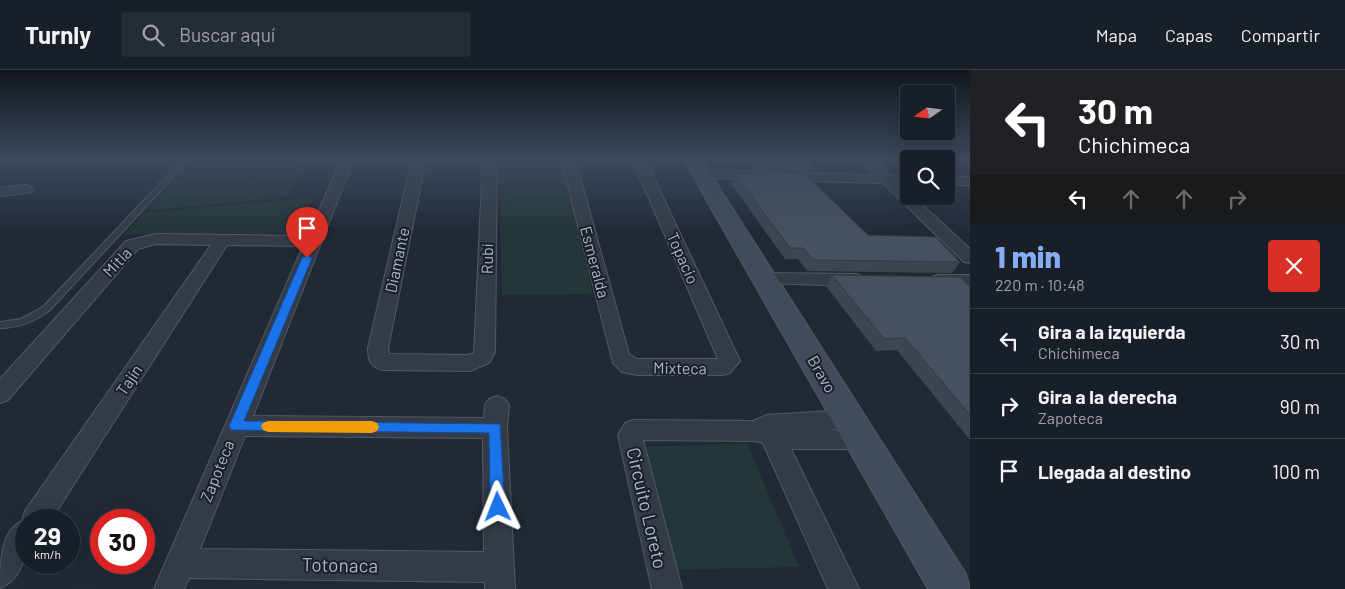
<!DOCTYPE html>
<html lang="es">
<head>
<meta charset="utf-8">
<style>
  :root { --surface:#191f28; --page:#262c34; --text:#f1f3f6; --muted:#9fa2a8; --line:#373d45; --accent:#84aef2 }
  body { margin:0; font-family:Barlow,sans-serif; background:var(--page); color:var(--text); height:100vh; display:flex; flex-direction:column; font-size:19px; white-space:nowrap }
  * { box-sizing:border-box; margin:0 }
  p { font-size:16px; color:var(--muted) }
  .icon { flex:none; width:28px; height:28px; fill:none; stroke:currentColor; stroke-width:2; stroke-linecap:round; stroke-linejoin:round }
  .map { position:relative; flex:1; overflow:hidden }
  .sheet { display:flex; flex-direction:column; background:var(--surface); width:375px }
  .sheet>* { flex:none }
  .hud { background:#202124; color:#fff; overflow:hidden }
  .needle { width:32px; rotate:256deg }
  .tools { position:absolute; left:900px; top:15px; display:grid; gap:10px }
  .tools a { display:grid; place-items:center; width:55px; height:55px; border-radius:5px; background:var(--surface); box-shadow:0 5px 20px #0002,0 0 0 1px var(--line); font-size:25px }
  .speed { position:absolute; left:15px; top:439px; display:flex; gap:10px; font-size:25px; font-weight:700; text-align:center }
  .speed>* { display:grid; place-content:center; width:65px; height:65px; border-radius:50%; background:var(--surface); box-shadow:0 5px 20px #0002,0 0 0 1px var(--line); line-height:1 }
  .speed small { font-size:12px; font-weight:400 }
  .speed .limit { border:8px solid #d22; background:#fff; color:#111 }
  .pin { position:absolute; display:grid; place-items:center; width:42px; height:42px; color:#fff; margin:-51px -21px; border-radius:50% 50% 50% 0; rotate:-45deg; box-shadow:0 0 5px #0007 }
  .pin .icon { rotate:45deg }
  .me { position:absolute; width:55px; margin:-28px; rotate:358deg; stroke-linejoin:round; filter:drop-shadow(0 0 4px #0008) }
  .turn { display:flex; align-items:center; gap:18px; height:105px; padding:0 25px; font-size:22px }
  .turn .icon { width:65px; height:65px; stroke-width:2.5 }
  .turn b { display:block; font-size:35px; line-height:42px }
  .lanes { display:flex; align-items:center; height:48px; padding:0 25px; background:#0003; justify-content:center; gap:25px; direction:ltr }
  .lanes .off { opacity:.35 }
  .round { display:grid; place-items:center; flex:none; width:52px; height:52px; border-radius:5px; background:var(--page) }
  .headline { display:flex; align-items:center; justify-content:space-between; height:85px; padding:0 25px }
  h1 { font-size:30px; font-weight:800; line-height:38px; color:var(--accent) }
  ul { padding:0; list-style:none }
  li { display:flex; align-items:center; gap:15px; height:65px; padding:0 25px; border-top:1px solid var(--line) }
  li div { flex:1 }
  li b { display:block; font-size:19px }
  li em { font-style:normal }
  header { display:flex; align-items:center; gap:30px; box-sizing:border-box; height:70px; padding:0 25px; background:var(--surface); border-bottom:1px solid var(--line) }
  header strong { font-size:24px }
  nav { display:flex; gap:28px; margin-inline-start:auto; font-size:18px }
  .search { width:350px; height:45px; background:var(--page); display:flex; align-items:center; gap:12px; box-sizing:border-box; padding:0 18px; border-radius:5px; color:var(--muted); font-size:19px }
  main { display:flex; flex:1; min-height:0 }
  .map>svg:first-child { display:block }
  .green { fill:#233638 }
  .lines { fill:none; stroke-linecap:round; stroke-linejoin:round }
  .service-casing { stroke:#515964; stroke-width:2 }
  .minor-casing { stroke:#515964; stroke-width:2 }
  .secondary-casing { stroke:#515964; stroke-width:2 }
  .service { fill:#343b46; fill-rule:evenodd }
  .minor { fill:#343b46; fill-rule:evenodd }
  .secondary { fill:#424b59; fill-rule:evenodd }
  .wall { fill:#3d4552 }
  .building { fill:#47505f; stroke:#323842 }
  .route { fill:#1a73e8; stroke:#114b97 }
  .slow { fill:#f59e0b }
  .labels { text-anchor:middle; stroke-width:4; stroke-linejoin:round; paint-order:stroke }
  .street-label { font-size:16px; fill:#aeb6c3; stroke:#19202b }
  .near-street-label { font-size:19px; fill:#aeb6c3; stroke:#19202b }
</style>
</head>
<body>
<header>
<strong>Turnly</strong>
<div class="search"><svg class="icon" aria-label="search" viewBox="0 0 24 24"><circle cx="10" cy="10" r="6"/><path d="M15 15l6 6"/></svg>Buscar aquí</div>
<nav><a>Mapa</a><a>Capas</a><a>Compartir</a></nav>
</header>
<main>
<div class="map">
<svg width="970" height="519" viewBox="0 0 970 519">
  <rect width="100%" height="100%" fill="#212936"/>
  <!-- green -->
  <g class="green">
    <polygon points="193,89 305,89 286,127 145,141"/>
    <polygon points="499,89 563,89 593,224 502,225"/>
    <polygon points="314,128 297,163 124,165 144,143"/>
    <polygon points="747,373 799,497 672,500 643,377"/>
  </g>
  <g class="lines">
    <!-- service casing -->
    <g class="service-casing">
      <path id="service" d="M 183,89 L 190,89 L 49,241 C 34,252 19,258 0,258 L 0,252 L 21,249 L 43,237 Z"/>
    </g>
    <!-- minor casing -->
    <g class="minor-casing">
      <g id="minor">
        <path d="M 341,89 L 354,89 L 253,346 L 484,348 L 485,335 L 489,329 L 497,326 L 505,329 L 509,335 L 507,358 L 515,519 L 485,519 L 485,512 L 189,508 L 184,519 L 154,519 L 303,176 L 227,175 L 51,450 L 26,450 C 26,476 28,506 0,518 C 0,496 0,461 22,451 L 25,441 L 211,175 L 156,174 L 138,179 L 8,330 L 0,333 L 0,309 L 126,171 L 156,164 L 308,166 ZM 245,366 L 483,368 L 484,482 L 200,479 Z"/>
        <path d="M 412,89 L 426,89 L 388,278 L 389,284 L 468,285 L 474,283 L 483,89 L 497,89 L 495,282 L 489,293 L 470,301 L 383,300 C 370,296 368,291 368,278 Z"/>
        <polygon points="561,89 575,89 629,284 637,289 718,289 632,89 645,89 740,291 730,303 722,305 637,305 622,302 613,293"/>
        <polygon points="859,89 873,89 890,105 909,106 909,114 900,114 909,122 909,126 913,126 970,179 970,193 964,192 883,113 701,108 694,104 701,100 874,105"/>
        <rect x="946" y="107" width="24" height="8"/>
        <polygon points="27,115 34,119 32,122 0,126 0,118"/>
        <polygon points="766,203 856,204 862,206 865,210 862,214 856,216 760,213 757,209 760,205"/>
        <polygon points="938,205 970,205 970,217 932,215 929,211 932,207"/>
        <polygon points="848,340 856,342 860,349 856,356 828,360 861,359 870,362 873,369 870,376 861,379 791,379 859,519 828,519 763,373 756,371 643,370 682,519 652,519 618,365 625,353 633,350 753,351 767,345"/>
      </g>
    </g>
    <!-- secondary casing -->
    <g class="secondary-casing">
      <polygon id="secondary" points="683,89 701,89 966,504 970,519 928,519"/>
    </g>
    <!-- service -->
    <use href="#service" class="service"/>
    <!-- minor -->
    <use href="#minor" class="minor"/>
    <!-- secondary -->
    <use href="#secondary" class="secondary"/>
  </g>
  <!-- wall -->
  <g class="wall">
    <polygon points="745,89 812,89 813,91 809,101 752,100"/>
    <polygon points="762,102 868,165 960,192 952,203 807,201 798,189 785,189 731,114 735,104 761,104"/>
    <polygon points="832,205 970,217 970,370 897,280 876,281 826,216"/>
  </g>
  <!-- building -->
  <g class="building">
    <polygon points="755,89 812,89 813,91 755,90"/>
    <polygon points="762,102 804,103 868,165 936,167 960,192 813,190 803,178 790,178 735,104 764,104"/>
    <polygon points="832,205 960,207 970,217 970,345 905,268 884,269"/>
  </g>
  <!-- sky -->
  <linearGradient id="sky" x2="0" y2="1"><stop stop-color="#12171e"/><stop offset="0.55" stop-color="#3d495d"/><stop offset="1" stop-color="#3d495d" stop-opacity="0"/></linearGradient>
  <rect width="970" height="162" fill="url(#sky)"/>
  <!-- route -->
  <polygon class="route" points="307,185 312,188 244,351 500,354 505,437 503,442 498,444 492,442 490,437 489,363 231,360 229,356 302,188"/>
  <!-- slow -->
  <polygon class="slow" points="268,351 372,351 377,353 379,357 377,361 372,363 268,362 263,360 261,356 263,353"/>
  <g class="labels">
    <!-- street labels -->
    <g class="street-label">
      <text transform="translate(683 188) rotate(66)" y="6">Topacio</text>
      <text transform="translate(487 189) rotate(-89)" y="6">Rubí</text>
      <text transform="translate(397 190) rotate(-78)" y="6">Diamante</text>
      <text transform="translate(117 192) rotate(-47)" y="6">Mitla</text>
      <text transform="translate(595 192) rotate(75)" y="6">Esmeralda</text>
      <text transform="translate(680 298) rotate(1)" y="6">Mixteca</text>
      <text transform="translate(822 304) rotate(60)" y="6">Bravo</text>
      <text transform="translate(129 310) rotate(-56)" y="6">Tajín</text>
      <text transform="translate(217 401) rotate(-68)" y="6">Zapoteca</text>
    </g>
    <!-- near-street labels -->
    <g class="near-street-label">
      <text transform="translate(647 438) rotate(77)" y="7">Circuito Loreto</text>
      <text transform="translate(340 495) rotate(1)" y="7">Totonaca</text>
    </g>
  </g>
</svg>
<div class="tools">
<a><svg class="needle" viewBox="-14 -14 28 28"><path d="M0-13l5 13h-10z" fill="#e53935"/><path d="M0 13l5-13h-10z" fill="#9fa2a8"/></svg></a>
<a><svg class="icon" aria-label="search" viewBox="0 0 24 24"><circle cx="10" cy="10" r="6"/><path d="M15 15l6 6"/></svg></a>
</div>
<div class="speed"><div>29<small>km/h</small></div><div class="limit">30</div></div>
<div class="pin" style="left:307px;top:188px;background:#d93025"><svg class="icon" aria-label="arrive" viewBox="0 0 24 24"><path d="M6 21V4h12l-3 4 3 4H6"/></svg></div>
<svg class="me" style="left:498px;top:437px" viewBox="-20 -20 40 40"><path d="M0-17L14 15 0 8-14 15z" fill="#1a73e8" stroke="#fff" stroke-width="4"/></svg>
</div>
<section class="sheet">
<div class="hud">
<div class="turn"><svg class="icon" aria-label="left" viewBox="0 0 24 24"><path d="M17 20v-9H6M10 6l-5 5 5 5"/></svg><div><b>30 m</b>Chichimeca</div></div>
<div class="lanes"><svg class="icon" aria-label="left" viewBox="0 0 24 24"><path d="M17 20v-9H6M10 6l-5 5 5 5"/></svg><svg class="icon off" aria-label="ahead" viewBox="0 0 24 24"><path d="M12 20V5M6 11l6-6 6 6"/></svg><svg class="icon off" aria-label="ahead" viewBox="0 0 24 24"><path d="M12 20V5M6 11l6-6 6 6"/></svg><svg class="icon off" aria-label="right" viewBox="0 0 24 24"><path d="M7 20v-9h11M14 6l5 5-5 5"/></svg></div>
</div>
<div class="headline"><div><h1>1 min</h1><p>220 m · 10:48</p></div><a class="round" style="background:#d93025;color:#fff"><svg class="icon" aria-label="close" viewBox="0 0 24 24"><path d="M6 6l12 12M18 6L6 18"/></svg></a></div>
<ul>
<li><svg class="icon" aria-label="left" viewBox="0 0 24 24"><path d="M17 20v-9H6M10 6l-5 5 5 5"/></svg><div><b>Gira a la izquierda</b><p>Chichimeca</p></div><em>30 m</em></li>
<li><svg class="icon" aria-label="right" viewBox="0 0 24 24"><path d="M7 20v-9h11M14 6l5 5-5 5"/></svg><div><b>Gira a la derecha</b><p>Zapoteca</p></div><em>90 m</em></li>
<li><svg class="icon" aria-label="arrive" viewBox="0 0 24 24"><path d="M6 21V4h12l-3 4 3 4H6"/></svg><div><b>Llegada al destino</b></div><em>100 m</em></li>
</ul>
</section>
</main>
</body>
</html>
